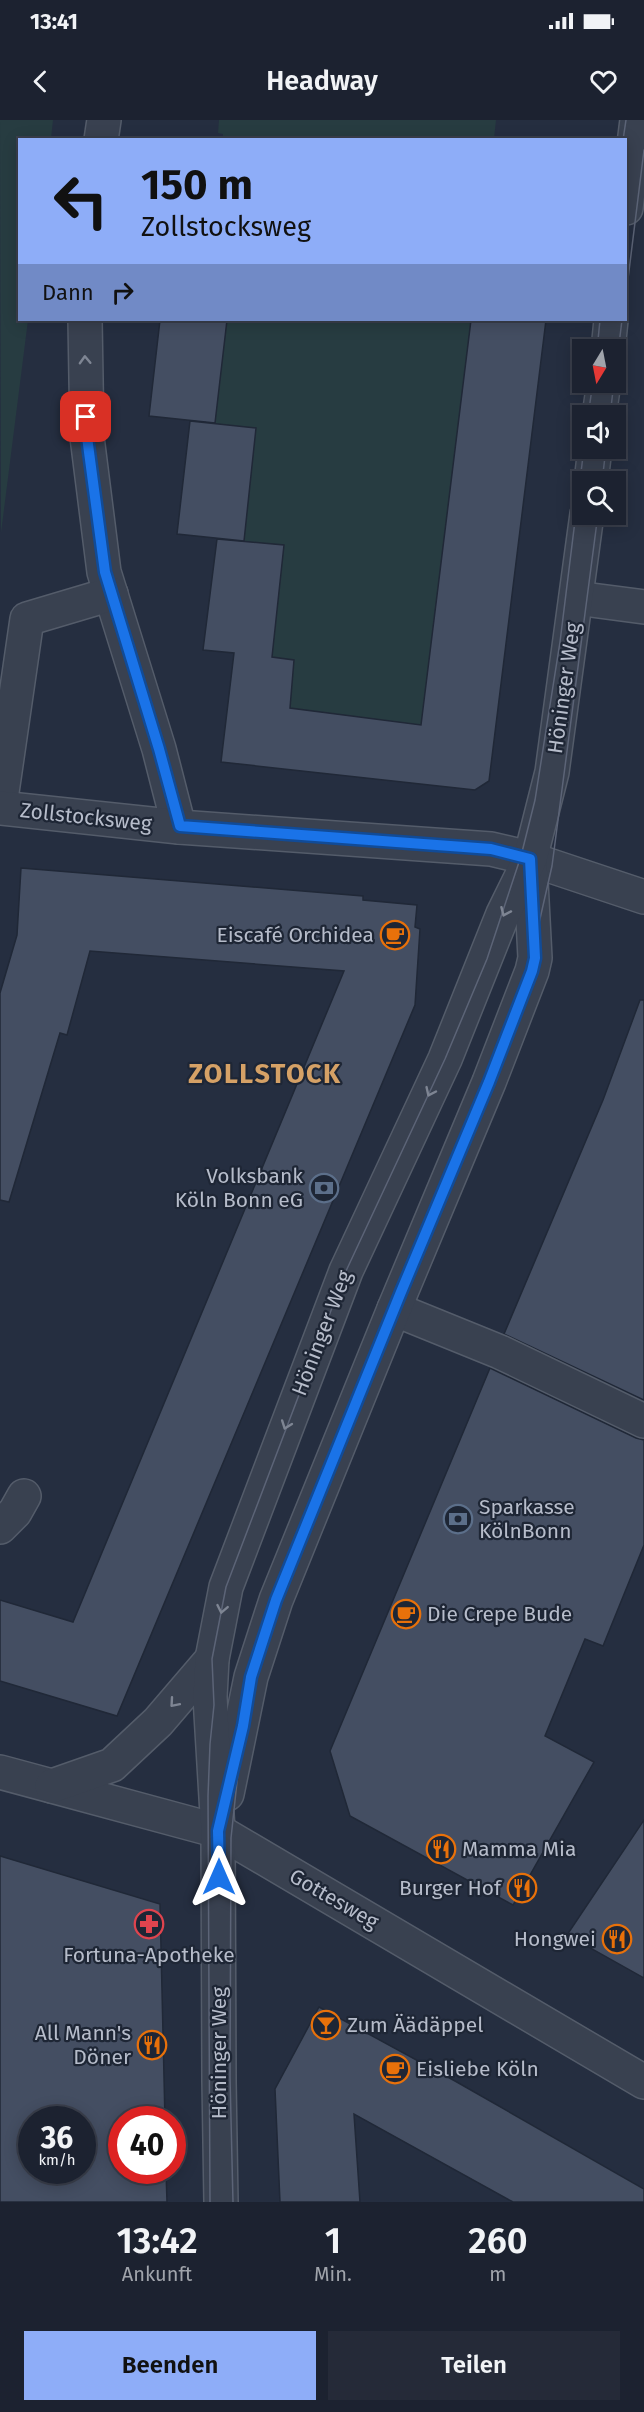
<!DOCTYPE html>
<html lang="de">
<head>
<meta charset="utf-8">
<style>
  :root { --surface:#1c2230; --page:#252a38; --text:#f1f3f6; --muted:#a0a4ab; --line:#3a3f4c; --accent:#8eadf8 }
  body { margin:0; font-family:"Fira Sans",sans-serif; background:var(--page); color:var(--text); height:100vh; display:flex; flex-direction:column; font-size:22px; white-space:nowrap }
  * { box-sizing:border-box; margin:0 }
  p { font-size:20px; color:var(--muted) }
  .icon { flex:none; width:33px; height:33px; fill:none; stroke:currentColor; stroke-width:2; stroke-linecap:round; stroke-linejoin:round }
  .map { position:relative; height:2082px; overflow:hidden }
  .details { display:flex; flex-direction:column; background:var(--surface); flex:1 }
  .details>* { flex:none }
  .guide { position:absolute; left:18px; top:18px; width:609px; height:183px; border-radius:0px; box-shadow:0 3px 15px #0003,0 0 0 2px var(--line); background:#8eadf8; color:#111; overflow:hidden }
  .needle { width:39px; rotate:190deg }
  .controls { position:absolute; left:572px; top:219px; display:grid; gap:12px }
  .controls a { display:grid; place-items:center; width:54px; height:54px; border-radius:0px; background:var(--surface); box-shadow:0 3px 15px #0003,0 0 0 2px var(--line); font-size:30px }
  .speed { position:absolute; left:18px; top:1986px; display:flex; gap:12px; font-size:30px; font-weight:700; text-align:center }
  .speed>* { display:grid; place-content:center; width:78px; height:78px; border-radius:50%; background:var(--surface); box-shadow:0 3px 15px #0003,0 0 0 2px var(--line); line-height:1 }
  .speed small { font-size:15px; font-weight:400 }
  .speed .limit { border:9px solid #d22; background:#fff; color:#111 }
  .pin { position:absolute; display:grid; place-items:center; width:51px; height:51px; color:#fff; margin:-26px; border-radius:12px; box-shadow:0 3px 9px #0006 }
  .me { position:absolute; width:66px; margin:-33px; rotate:0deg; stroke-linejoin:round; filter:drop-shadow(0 0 4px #0008) }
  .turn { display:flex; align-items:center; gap:21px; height:126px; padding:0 24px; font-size:27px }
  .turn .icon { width:78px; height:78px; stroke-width:2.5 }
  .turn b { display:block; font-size:42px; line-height:51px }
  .then { display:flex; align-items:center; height:57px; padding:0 24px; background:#0003; gap:12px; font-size:22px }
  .eta { display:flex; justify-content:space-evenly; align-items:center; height:102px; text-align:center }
  .eta b { font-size:36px; font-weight:600; line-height:42px }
  .cta { display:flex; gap:12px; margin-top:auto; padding:12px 24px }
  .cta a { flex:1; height:69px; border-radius:0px; background:var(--accent); color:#111; font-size:24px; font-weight:600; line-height:69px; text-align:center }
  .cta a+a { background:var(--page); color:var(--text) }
  .status { display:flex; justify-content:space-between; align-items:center; height:42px; padding:0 30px; background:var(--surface); direction:ltr }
  .status svg { height:16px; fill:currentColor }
  header { display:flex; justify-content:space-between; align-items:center; height:78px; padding:0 24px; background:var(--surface); font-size:27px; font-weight:600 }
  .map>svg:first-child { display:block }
  .green { fill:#273c41 }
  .building { fill:#444e62; stroke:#202837; stroke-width:1.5; fill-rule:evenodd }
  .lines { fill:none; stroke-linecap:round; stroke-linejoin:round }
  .minor-casing { stroke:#545c6a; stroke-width:36 }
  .minor { stroke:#394150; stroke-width:33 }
  .tram { stroke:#5c6477; stroke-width:1.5 }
  .oneway { stroke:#7e8593 }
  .route-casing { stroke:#114b97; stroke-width:15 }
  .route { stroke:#1a73e8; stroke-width:10 }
  .labels { text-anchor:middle; stroke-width:4.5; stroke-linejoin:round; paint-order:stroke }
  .street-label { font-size:21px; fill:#b6bcca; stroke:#1e2635 }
  .poi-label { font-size:21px; fill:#b6bcca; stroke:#1e2635; text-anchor:end }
  .district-label { font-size:27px; font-weight:bold; letter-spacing:1.5px; fill:#d5a166; stroke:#1e2635 }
</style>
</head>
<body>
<div class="status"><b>13:41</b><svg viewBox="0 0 49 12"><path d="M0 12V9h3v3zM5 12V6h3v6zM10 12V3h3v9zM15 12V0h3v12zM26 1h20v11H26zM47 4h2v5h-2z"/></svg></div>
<header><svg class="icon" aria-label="back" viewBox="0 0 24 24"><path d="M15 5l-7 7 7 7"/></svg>Headway<svg class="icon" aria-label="heart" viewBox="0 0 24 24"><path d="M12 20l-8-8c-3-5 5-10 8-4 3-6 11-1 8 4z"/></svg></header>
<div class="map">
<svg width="644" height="2082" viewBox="0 0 644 2082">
  <rect width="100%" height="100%" fill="#252e40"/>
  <!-- green -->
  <g class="green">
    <polygon points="0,0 53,0 51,19 20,20 20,200 28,200 1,413"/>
    <polygon points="219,0 496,0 494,19 223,20 223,14 218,13"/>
    <polygon points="227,200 471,200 422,605 290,588 294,540 272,537 284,425 244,421 256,309 215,304"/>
  </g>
  <!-- building -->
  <g class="building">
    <polygon points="160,200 227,200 215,303 149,296"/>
    <polygon points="471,200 546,200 489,661 475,670 221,642 234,533 203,530 217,419 284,425 272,537 294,540 290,588 421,605"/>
    <polygon points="190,301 256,308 244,421 177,414"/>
    <polygon points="21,748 363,776 363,780 417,785 415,807 420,809 415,885 117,1596 0,1561 0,1480 73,1502 344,851 90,831 67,915 60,913 9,1082 0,1080 0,873 17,815"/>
    <polygon points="640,880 644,880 644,1280 504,1214 603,980"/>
    <polygon points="490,1248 636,1318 644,1320 644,1425 603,1526 585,1519 545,1616 594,1642 513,1785 350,1696 330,1631"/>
    <polygon points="644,1700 644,1858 567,1815"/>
    <path d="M 0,1736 L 160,1784 L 165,2000 L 122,2000 L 122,2050 L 166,2050 L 167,2082 L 0,2082 ZM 32,2000 L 82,2000 L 82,2050 L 32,2050 Z"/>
    <polygon points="319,1887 455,1961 644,2069 644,2082 513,2082 354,1994 360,2082 280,2082 275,1969"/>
  </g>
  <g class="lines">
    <!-- minor casing -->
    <g class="minor-casing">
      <g id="minor">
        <polyline points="101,20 104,0"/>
        <polyline points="626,88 637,0"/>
        <polyline points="85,200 87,317 104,452 159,629 179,707"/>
        <polyline points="608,230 611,200"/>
        <polyline points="599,296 604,262"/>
        <polyline points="591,362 595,328"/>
        <polyline points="576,478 644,487"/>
        <polyline points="0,686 27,499 111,474"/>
        <polyline points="0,688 179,707 491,729 521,736 644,777"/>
        <polyline points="394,1189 500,1232 644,1301"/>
        <polyline points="0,1407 15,1392 24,1376"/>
        <polyline points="0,1652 218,1711 644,1962"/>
        <polyline points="52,1666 112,1645 158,1602 212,1539"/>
        <polyline points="227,1674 251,1557 276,1480 394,1189 489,962 532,851 535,838 530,742"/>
        <polyline points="221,2082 219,1961 218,1711 210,1577 212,1539 226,1467 346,1151 445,939 503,794 530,739 552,652 587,394"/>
      </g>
    </g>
    <!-- minor -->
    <use href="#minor" class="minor"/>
    <!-- tram -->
    <g class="tram">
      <polyline points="623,20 626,0"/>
      <polyline points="626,175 644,30"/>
      <polyline points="597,230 600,200"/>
      <polyline points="615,257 622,200"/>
      <polyline points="588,296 593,262"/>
      <polyline points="610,296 614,262"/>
      <polyline points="602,362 606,328"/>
      <polyline points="210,2082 208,1676 210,1624 214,1585 212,1539 226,1467 346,1151 445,939 487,839 521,736 535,680 560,522 584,328"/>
      <polyline points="233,2082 230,1957 231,1718 243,1606 251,1557 276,1480 394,1189 489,962 532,834 552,746 598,394"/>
    </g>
  </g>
  <!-- one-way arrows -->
  <defs><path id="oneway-chevron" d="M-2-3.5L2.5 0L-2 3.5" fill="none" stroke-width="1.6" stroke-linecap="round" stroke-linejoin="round" transform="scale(1.5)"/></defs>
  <g class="oneway">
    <use href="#oneway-chevron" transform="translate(85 240) rotate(-92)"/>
    <use href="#oneway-chevron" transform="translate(505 792) rotate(114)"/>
    <use href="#oneway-chevron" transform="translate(430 972) rotate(115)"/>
    <use href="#oneway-chevron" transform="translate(286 1305) rotate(110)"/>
    <use href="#oneway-chevron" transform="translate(222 1489) rotate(101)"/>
    <use href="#oneway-chevron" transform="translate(174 1583) rotate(131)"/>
  </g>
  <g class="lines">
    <!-- route casing -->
    <g class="route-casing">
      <polyline id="route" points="86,297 87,317 105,452 159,629 180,706 491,729 530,739 535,838 532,851 489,962 401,1172 276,1480 251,1557 243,1606 218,1711 219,1757"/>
    </g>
    <!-- route -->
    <use href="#route" class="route"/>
  </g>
  <!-- icons -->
  <defs>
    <g id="cafe-ring" transform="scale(1.5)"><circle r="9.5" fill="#1e2635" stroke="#e8710a" stroke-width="1.5"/><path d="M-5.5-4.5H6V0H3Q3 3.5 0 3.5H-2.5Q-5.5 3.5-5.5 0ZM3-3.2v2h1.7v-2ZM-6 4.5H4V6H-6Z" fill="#e8710a"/></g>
    <g id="bank-ring" transform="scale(1.5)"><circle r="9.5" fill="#1e2635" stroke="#5c6f8a" stroke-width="1.5"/><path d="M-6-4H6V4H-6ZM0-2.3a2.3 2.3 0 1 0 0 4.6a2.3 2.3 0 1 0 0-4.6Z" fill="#5c6f8a"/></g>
    <g id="restaurant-ring" transform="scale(1.5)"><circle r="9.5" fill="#1e2635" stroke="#e8710a" stroke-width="1.5"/><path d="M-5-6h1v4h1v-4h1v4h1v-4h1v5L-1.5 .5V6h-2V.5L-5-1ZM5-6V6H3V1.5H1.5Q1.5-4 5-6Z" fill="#e8710a"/></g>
    <g id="pharmacy-ring" transform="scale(1.5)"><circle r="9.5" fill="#1e2635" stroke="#e0444e" stroke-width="1.5"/><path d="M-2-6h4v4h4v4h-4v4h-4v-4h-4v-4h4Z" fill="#e0444e"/></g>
    <g id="bar-ring" transform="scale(1.5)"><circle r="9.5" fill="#1e2635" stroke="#e8710a" stroke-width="1.5"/><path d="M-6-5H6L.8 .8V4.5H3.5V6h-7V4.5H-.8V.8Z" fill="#e8710a"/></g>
  </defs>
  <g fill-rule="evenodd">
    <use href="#cafe-ring" x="395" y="815"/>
    <use href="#bank-ring" x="324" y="1068"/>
    <use href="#bank-ring" x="458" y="1399"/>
    <use href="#cafe-ring" x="406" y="1494"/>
    <use href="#restaurant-ring" x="441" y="1729"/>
    <use href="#restaurant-ring" x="522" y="1768"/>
    <use href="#pharmacy-ring" x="149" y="1804"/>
    <use href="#restaurant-ring" x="617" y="1819"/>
    <use href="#bar-ring" x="326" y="1905"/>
    <use href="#restaurant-ring" x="152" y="1925"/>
    <use href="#cafe-ring" x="395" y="1949"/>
  </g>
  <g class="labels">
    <!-- street labels -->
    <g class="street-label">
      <text transform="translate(564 568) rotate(-82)" y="7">Höninger Weg</text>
      <text transform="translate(86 697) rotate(6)" y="7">Zollstocksweg</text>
      <text transform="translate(322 1213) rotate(-69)" y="7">Höninger Weg</text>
      <text transform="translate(334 1779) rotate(30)" y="7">Gottesweg</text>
      <text transform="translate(219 1933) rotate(-90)" y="7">Höninger Weg</text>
    </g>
    <!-- poi labels -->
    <g class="poi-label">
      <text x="374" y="822">Eiscafé Orchidea</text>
      <text x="303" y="1063">Volksbank<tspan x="303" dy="24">Köln Bonn eG</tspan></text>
      <text x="479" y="1394" text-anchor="start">Sparkasse<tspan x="479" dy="24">KölnBonn</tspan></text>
      <text x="427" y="1501" text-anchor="start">Die Crepe Bude</text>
      <text x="462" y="1736" text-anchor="start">Mamma Mia</text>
      <text x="501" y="1775">Burger Hof</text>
      <text x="596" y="1826">Hongwei</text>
      <text x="149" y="1842" text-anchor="middle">Fortuna-Apotheke</text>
      <text x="347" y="1912" text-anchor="start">Zum Äädäppel</text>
      <text x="131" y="1920">All Mann's<tspan x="131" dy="24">Döner</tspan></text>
      <text x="416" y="1956" text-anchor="start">Eisliebe Köln</text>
    </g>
    <!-- district labels -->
    <g class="district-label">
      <text x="265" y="963">ZOLLSTOCK</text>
    </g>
  </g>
</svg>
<div class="controls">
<a><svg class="needle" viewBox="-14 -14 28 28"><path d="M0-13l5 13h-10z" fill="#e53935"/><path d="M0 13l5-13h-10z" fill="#a0a4ab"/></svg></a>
<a><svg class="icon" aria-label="sound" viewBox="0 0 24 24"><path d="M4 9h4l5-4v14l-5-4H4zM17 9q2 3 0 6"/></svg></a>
<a><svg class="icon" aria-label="search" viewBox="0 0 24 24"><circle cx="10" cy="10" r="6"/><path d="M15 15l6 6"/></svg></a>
</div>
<div class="speed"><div>36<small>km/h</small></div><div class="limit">40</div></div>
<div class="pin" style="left:86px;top:297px;background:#d93025"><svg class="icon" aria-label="arrive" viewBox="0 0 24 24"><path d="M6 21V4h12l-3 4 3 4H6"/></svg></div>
<svg class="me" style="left:219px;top:1757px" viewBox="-20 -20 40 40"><path d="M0-17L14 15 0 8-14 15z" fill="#1a73e8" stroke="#fff" stroke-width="4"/></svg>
<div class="guide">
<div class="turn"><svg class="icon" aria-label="left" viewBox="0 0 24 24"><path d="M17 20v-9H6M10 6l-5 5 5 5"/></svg><div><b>150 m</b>Zollstocksweg</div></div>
<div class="then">Dann<svg class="icon" aria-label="right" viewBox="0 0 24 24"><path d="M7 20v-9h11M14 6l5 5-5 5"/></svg></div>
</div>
</div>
<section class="details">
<div class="eta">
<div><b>13:42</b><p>Ankunft</p></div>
<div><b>1</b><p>Min.</p></div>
<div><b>260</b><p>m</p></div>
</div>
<div class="cta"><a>Beenden</a><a>Teilen</a></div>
</section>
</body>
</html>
